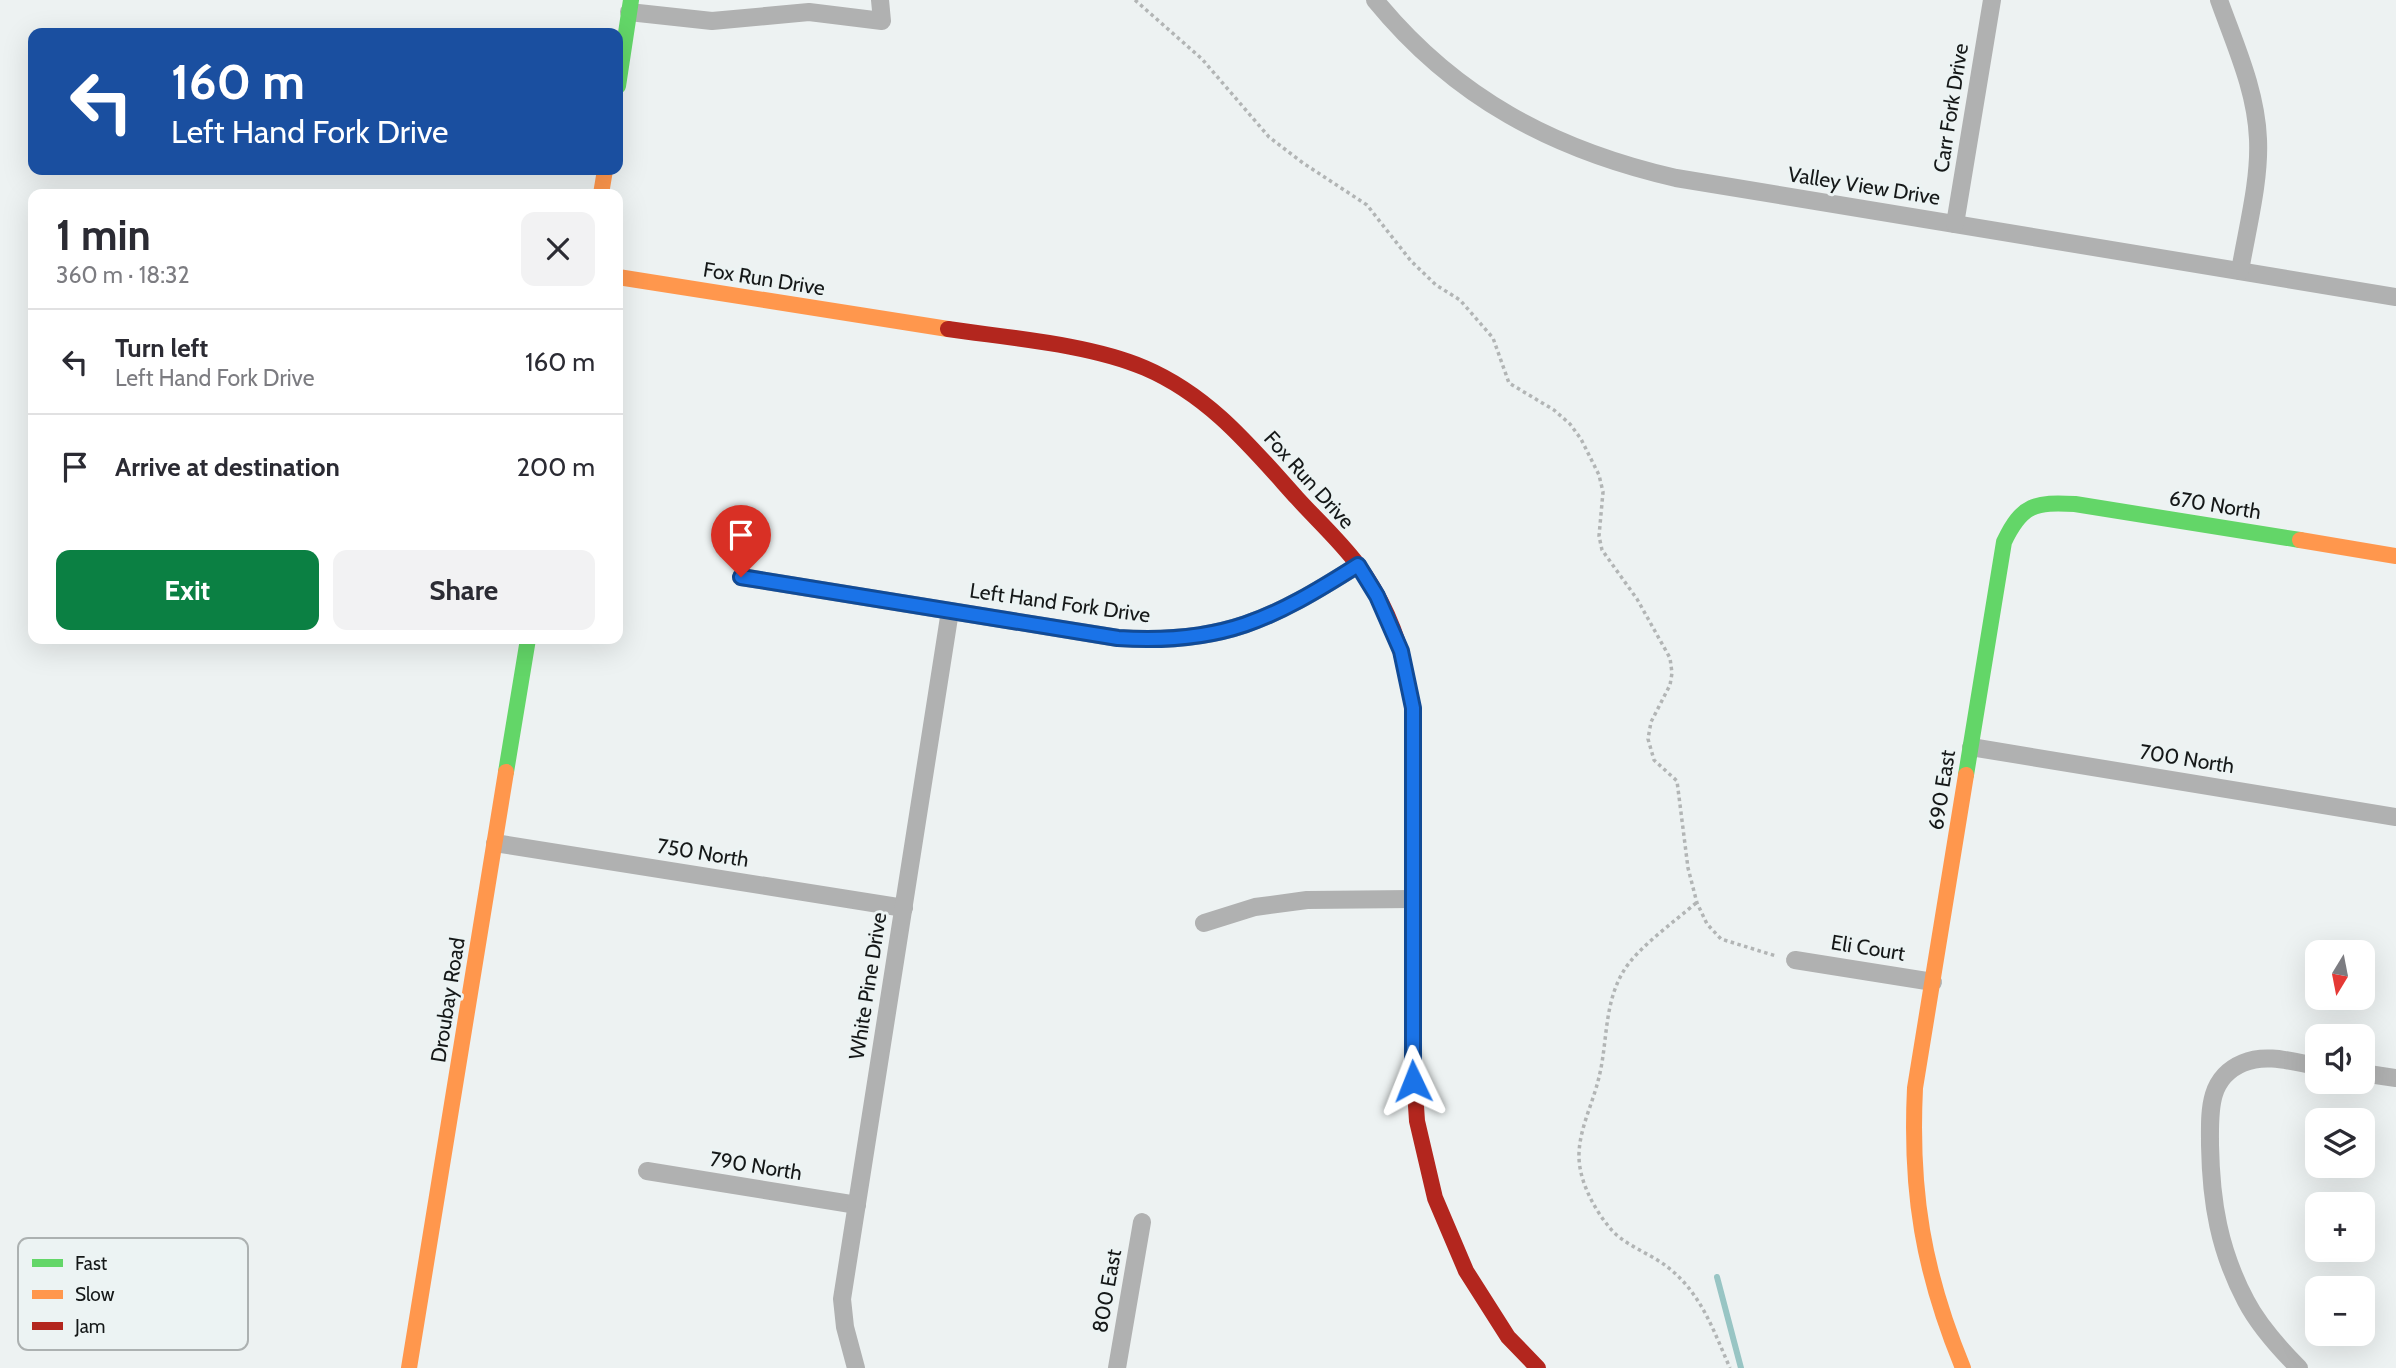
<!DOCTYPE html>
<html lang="en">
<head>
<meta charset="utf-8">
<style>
  :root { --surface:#fff; --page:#f2f2f3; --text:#2b2b33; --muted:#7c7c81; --line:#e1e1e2; --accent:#0b8043 }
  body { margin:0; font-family:Cabin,sans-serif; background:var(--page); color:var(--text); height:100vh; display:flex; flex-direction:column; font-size:26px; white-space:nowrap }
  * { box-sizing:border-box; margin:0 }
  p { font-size:23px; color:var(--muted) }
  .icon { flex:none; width:38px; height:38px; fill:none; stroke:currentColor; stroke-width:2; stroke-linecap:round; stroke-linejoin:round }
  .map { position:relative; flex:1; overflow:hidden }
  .details { position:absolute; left:28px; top:189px; width:595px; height:455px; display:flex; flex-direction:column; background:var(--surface); border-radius:14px; box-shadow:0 7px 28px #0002 }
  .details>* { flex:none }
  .top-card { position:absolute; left:28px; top:28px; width:595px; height:147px; border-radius:14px; box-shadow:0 7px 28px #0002; background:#1a4fa0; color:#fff; overflow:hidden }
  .needle { width:46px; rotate:190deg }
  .buttons { position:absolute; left:2305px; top:940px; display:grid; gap:14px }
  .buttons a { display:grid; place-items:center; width:70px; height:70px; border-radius:14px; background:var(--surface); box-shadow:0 7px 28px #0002; font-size:35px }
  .pin { position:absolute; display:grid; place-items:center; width:60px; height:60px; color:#fff; margin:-72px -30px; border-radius:50% 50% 50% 0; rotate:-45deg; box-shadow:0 0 7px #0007 }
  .pin .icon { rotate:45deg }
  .me { position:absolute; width:77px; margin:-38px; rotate:358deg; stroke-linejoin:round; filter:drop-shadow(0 0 5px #0008) }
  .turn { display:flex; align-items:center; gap:24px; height:147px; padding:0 28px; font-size:32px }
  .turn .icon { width:91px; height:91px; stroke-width:2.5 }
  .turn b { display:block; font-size:49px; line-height:60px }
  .round { display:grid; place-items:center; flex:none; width:74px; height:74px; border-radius:14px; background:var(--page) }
  .head { display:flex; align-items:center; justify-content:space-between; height:119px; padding:0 28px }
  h1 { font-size:42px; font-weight:700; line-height:52px }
  .cta { display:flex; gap:14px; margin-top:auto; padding:14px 28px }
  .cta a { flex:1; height:80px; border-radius:14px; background:var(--accent); color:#fff; font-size:28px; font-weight:700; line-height:80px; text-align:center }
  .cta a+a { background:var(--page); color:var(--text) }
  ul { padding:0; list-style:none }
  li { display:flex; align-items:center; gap:21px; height:105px; padding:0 28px; border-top:2px solid var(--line) }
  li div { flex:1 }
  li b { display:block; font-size:26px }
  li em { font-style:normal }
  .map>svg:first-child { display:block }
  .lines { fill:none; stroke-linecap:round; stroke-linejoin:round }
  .stream { stroke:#98c5c4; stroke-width:6 }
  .path { stroke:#b2b5b5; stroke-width:3.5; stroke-dasharray:3.5 3.5; stroke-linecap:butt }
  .street { stroke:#b0b1b1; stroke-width:18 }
  .fast { stroke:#63d668; stroke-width:16 }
  .slow { stroke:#ff974d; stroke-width:16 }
  .jam { stroke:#b3261e; stroke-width:16 }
  .route-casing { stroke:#114b97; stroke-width:18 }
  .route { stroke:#1a73e8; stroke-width:12 }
  .labels { text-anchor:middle; stroke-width:6; stroke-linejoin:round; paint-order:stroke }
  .street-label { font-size:21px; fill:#151818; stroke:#ecf3f3 }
  .key { fill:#ecf3f3; stroke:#acb1b1; stroke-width:2 }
  .key-label { font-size:19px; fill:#151818 }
</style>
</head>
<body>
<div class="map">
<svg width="2396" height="1368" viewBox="0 0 2396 1368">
  <rect width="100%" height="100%" fill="#edf2f2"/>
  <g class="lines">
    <!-- stream -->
    <polyline class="stream" points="1717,1277 1741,1368"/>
    <!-- path -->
    <g class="path">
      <polyline points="1135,0 1202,59 1269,137 1303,163 1367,205 1411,261 1436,285 1460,300 1493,338 1509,383 1554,410 1570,424 1581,439 1599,475 1603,492 1599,536 1602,550 1637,599 1670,658 1672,673 1670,685 1651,722 1648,739 1654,760 1677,781 1688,868 1697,903 1707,924 1721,939 1776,956"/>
      <path d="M 1696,903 C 1675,921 1636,949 1623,972 C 1603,1006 1608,1045 1598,1081 C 1592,1105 1580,1128 1579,1153 C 1578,1179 1593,1207 1609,1227 C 1624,1246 1651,1253 1670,1269 C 1702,1295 1714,1332 1730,1368"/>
    </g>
    <!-- street -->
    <g class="street">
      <path d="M 1375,0 C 1455,98 1554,150 1676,178 L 2396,297"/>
      <path d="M 2219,0 C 2235,45 2256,90 2258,139 C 2260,181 2247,229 2240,271"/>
      <polyline points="629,12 712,21 809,12 882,21 880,0"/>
      <polyline points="1955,224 1992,0"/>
      <path d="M 741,577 L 1118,638 C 1222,645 1273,619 1358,565"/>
      <polyline points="1971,747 2396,817"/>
      <polyline points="495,843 904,908"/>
      <polyline points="1204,923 1255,907 1307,900 1412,899"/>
      <polyline points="1795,960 1933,982"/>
      <polyline points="2362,1073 2396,1078"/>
      <polyline points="647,1171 857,1205"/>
      <polyline points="856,1368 845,1327 842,1299 950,611"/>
      <polyline points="1117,1368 1142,1222"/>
      <path d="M 2299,1368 C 2279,1348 2259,1326 2246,1301 C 2219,1250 2211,1202 2210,1145 C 2210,1113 2207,1078 2243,1063 C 2266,1053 2293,1062 2317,1066"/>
    </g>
    <!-- fast -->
    <g class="fast">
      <polyline points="618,86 631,0"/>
      <polyline points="1405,670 1413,708 1412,1041 1414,1076"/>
      <polyline points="506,772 528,639"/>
      <path d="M 1966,775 L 2004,542 C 2022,504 2035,502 2075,504 L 2300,540"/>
    </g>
    <!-- slow -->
    <g class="slow">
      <polyline points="601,194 605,170"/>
      <polyline points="618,277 948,329"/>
      <polyline points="2300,540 2396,556"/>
      <polyline points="409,1368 506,772"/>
      <path d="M 1963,1368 C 1923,1271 1910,1192 1915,1088 L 1966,775"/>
    </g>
    <!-- jam -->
    <g class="jam">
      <path d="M 948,329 C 1009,338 1089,344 1145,368 C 1210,396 1251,447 1297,498 C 1317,520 1340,541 1358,565 C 1380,594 1398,634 1405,670"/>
      <polyline points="1414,1076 1417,1121 1435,1198 1466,1271 1508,1337 1538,1368"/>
    </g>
  </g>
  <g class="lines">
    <!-- route casing -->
    <g class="route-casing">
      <path id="route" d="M 741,577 L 1118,638 C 1222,645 1273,619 1358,565 L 1377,596 L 1401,651 L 1413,708 L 1413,1081"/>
    </g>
    <!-- route -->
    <use href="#route" class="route"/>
  </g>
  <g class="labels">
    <!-- street labels -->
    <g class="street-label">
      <text transform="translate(1951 108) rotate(-81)" y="7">Carr Fork Drive</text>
      <text transform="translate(1864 186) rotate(9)" y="7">Valley View Drive</text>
      <text transform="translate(764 279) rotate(9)" y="7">Fox Run Drive</text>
      <text transform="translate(1309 480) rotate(48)" y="7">Fox Run Drive</text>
      <text transform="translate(2215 505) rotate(9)" y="7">670 North</text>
      <text transform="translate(1060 603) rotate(8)" y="7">Left Hand Fork Drive</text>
      <text transform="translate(2187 759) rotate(9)" y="7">700 North</text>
      <text transform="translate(1942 790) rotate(-81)" y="7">690 East</text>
      <text transform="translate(703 853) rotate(9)" y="7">750 North</text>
      <text transform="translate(1868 948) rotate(9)" y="7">Eli Court</text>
      <text transform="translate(868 986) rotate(-81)" y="7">White Pine Drive</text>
      <text transform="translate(448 1000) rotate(-81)" y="7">Droubay Road</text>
      <text transform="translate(756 1166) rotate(9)" y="7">790 North</text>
      <text transform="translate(1107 1291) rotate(-80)" y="7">800 East</text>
    </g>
  </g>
  <!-- legend -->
  <rect x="18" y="1238" width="230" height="112" rx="10" class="key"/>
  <rect x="32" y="1259" width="31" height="8" fill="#63d668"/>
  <rect x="32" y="1290" width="31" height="9" fill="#ff974d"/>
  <rect x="32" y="1322" width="31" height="8" fill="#b3261e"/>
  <g class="key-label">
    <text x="75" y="1270">Fast</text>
    <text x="75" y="1301">Slow</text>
    <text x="75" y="1333">Jam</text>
  </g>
</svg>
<div class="buttons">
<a><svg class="needle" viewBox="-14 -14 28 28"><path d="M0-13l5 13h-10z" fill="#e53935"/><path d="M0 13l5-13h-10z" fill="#7c7c81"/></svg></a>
<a><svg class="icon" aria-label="sound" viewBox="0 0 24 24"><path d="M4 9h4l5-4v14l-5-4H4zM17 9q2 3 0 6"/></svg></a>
<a><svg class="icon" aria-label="layers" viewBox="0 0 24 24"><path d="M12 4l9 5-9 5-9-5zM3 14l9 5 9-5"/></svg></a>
<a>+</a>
<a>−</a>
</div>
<div class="pin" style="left:741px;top:577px;background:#d93025"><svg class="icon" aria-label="arrive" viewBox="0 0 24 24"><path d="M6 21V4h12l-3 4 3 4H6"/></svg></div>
<svg class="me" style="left:1413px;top:1081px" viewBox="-20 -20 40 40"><path d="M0-17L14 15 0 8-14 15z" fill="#1a73e8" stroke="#fff" stroke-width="4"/></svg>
<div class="top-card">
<div class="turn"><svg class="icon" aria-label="left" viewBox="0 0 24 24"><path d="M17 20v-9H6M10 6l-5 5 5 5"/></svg><div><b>160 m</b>Left Hand Fork Drive</div></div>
</div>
<section class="details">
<div class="head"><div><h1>1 min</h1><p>360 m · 18:32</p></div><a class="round"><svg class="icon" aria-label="close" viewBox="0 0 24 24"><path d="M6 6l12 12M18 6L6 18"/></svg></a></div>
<ul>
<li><svg class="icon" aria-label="left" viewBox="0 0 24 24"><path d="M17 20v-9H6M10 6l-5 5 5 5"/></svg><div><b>Turn left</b><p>Left Hand Fork Drive</p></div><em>160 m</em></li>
<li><svg class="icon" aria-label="arrive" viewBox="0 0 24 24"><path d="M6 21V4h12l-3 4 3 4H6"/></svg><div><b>Arrive at destination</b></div><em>200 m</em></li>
</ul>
<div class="cta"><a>Exit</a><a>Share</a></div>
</section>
</div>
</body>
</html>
